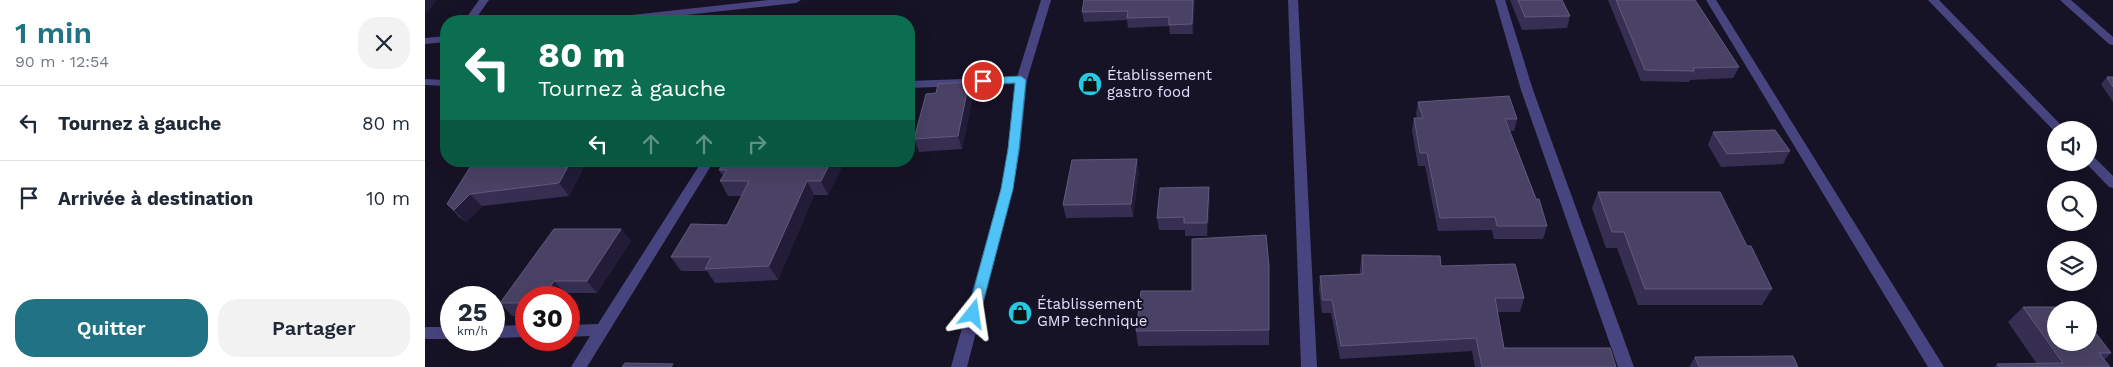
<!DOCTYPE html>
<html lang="fr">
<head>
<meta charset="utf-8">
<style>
  :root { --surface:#fff; --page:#f2f2f3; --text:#1f2937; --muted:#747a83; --line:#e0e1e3; --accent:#207284 }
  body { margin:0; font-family:"Work Sans",sans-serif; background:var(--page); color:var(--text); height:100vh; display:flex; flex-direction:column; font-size:19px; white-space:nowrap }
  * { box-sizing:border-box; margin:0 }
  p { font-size:16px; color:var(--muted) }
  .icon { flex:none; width:28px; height:28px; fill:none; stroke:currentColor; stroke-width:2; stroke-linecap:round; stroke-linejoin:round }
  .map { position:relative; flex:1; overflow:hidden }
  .sheet { display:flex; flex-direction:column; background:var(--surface); width:425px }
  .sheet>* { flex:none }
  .hud { position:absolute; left:15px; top:15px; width:475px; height:152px; border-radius:20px; box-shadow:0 5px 20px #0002; background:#0b6e4f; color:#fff; overflow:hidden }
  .fabs { position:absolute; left:1622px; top:121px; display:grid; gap:10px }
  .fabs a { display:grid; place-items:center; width:50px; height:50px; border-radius:50%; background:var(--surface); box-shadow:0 5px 20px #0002; font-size:25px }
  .speed { position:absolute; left:15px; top:286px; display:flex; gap:10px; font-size:25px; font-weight:700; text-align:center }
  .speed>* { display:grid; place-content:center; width:65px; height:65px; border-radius:50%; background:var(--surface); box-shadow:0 5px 20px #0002; line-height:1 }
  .speed small { font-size:12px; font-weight:400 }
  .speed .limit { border:8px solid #d22; background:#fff; color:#111 }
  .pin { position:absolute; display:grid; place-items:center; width:42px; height:42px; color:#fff; margin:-21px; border:2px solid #fff; border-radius:50%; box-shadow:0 1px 5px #0007 }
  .me { position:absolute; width:55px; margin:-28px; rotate:15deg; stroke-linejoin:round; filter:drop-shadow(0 0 4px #0008) }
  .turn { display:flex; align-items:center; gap:18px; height:105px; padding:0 15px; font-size:22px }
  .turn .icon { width:65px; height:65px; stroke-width:2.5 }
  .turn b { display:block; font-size:35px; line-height:42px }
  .lanes { display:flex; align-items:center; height:48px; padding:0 15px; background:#0003; justify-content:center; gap:25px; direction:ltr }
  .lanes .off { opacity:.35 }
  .round { display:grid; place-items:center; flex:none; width:52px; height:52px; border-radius:20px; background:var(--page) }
  .headline { display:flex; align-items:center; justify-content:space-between; height:85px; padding:0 15px }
  h1 { font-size:30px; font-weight:600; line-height:38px; color:var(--accent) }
  .action { display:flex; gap:10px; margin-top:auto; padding:10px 15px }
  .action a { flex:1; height:58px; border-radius:20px; background:var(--accent); color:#fff; font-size:20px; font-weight:600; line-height:58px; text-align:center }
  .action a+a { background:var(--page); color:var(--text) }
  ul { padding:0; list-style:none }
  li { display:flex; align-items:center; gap:15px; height:75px; padding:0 15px; border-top:1px solid var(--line) }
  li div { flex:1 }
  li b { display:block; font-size:19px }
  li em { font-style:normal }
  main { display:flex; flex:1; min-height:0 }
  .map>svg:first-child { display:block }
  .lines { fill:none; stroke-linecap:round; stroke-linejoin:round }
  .minor { fill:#48447f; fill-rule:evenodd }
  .wall { fill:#372f52 }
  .shaded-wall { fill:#221c39 }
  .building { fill:#494264; stroke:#615a7c }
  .route { fill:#4fc3f7; stroke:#337fa1 }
  .labels { text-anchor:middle; stroke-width:4; stroke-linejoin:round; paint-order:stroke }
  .poi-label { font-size:15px; fill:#e1ddfb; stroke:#171326; text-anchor:start }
</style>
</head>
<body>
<main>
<section class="sheet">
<div class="headline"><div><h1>1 min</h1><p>90 m · 12:54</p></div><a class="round"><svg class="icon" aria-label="close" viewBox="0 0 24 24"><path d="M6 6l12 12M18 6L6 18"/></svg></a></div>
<ul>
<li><svg class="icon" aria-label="left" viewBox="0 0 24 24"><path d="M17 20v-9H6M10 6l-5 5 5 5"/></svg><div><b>Tournez à gauche</b></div><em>80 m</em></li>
<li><svg class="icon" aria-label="arrive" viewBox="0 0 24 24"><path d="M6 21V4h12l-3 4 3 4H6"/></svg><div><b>Arrivée à destination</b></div><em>10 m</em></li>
</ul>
<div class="action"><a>Quitter</a><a>Partager</a></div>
</section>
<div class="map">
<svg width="1688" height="367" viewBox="0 0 1688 367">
  <rect width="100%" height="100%" fill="#171326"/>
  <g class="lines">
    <!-- minor -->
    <g class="minor">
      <polygon points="54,0 64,0 49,21 39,21"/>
      <polygon points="343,0 376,0 371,3 205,21 174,21 179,18"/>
      <polygon points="616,0 626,0 602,80 595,149 588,189 542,367 526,367 576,189 583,149 590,84 484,88 484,81 592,77"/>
      <polygon points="863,0 873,0 892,367 876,367"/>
      <polygon points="1070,0 1080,0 1108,90 1209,367 1193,367 1096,90"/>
      <polygon points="1281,0 1291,0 1519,367 1503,367"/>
      <polygon points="1503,0 1514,0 1641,130 1631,130 1631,133"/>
      <polygon points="1635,0 1646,0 1688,37 1688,45 1684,44"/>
      <polygon points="21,36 21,42 0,44 0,38"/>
      <polygon points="0,79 21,80 21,86 0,85"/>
      <polygon points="1664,155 1668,156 1688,176 1688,188 1684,187 1660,162 1664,162"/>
      <polygon points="277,161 289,161 162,367 146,367 165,336 144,337 144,325 173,324"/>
      <polygon points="101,325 101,337 69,338 69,326"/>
      <rect x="0" y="327" width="26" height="12"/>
    </g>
  </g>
  <!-- wall -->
  <g class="wall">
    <polygon points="659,0 770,0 768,34 745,34 744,26 703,28 702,20 659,22 657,12"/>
    <polygon points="1085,0 1137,0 1145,16 1142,28 1097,30"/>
    <polygon points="1183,0 1270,0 1314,67 1308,78 1265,80 1264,82 1216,81"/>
    <polygon points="1682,77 1688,77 1688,102 1676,84"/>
    <polygon points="548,95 537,149 494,152 489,139"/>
    <polygon points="993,102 1092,119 1089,131 1085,131 1122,226 1118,239 1069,239 1067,230 1013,231 1000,166 993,166 987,130 989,118 992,118 991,114"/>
    <polygon points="1288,132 1365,151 1358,164 1296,167 1283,145"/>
    <polygon points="32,161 159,161 161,163 144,196 57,206 41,222 34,217 22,204 46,166 36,167"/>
    <polygon points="420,161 403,195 389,195 353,280 290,283 282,271 256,271 246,257 302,225 317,196 303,196 295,181 298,176 294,170"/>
    <polygon points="714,171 708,217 641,218 638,205"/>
    <polygon points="1173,192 1322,246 1347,289 1337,305 1213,305 1192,248 1181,248 1167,208"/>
    <polygon points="785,200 782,236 760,236 760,230 734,230 732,218"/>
    <polygon points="196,229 206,241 172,293 140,293 101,298 101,315 87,316 75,303"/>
    <polygon points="937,255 1016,266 1099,298 1095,312 1073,312 1079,348 1191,367 1050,367 1047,351 915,359 906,313 897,313 894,290 895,276 935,274 935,268"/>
    <polygon points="844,266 844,345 713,346 711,331 767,291"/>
    <polygon points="1598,307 1686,353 1679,360 1685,367 1569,367 1572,364 1612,364 1583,322"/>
    <polygon points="1270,357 1373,367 1264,367"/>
  </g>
  <!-- shaded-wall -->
  <g class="shaded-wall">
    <polygon points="0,0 12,0 2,13 0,11"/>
    <polygon points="768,0 770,0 768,34 767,24"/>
    <polygon points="544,82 548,95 537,149 533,136"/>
    <polygon points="712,159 714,171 708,217 706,204"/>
    <polygon points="146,161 159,161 161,163 144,196 134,183"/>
    <polygon points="406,161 420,161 403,195 396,181"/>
    <polygon points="382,181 389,195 353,280 344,266"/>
    <polygon points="784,187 785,200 782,236 782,223"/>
    <polygon points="45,194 57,206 41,222 29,210"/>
    <polygon points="196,229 206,241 172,293 162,281"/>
    <polygon points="129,281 140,293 138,298 118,298"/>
  </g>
  <!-- building -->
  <g class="building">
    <polygon points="659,0 768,0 767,24 744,25 744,17 702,18 703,11 657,12"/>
    <polygon points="1093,0 1137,0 1145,16 1100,17"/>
    <polygon points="1191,0 1270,0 1314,67 1268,68 1269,71 1220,70"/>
    <polygon points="1682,77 1688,77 1688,87"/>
    <polygon points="544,82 533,136 489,139 501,94 511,93 513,84"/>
    <polygon points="1084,96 1092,119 1080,119 1111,199 1114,199 1122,226 1072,226 1070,217 1015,218 1002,153 995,153 989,118 998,118 993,102"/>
    <polygon points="1350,130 1365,151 1302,154 1288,132"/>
    <polygon points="712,159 706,204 638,205 647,160"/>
    <polygon points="49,161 146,161 134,183 45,194 29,210 22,204"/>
    <polygon points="300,161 406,161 396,181 382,181 344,266 280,269 286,257 246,257 266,224 302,225 324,181 295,181 302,170 294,170"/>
    <polygon points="784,187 782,223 759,223 759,217 732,218 735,188"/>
    <polygon points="1173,192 1295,192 1322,246 1326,246 1347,289 1220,289 1199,232 1187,232"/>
    <polygon points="129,229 196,229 162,281 129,281 118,298 101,298 101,303 75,303"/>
    <polygon points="841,235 844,266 844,330 711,331 716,291 767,291 767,239"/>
    <polygon points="937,255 1015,256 1016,266 1090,264 1099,298 1070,298 1079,348 1185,348 1191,367 1057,367 1051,338 916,346 907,300 898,300 895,276 938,274"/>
    <polygon points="1598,307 1651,307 1653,310 1631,310 1631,342 1664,342 1664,324 1686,353 1674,353 1685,367 1575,367 1572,364 1638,363"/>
    <polygon points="1368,356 1373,367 1274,367 1270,357"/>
    <polygon points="200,363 248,364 246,367 197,367"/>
  </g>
  <!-- route -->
  <polygon class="route" points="596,76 601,80 594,149 588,189 555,314 548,319 542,314 576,189 583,149 590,83 558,84 553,81 558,78"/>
  <!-- icons -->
  <defs>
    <g id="shop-disc" transform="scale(1.25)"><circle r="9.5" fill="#22cbe2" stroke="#171326"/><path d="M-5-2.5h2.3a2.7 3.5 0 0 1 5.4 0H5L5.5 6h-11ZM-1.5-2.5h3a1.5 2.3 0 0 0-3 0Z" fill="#111"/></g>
  </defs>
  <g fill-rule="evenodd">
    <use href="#shop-disc" x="665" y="84"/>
    <use href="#shop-disc" x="595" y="313"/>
  </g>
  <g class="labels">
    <!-- poi labels -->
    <g class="poi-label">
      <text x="682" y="80">Établissement<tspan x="682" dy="17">gastro food</tspan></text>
      <text x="612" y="309">Établissement<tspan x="612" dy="17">GMP technique</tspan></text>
    </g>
  </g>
</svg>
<div class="fabs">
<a><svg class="icon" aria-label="sound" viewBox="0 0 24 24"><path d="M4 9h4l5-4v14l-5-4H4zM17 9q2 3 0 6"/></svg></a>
<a><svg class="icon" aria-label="search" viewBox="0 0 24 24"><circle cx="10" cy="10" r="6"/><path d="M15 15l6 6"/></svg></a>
<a><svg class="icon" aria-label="layers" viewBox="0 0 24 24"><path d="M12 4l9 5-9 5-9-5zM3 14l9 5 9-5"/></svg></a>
<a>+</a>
</div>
<div class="speed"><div>25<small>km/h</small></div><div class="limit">30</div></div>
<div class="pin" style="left:558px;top:81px;background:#d93025"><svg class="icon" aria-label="arrive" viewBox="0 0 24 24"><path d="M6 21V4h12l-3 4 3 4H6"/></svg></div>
<svg class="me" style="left:548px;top:314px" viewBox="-20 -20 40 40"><path d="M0-17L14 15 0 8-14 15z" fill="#4fc3f7" stroke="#fff" stroke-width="4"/></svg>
<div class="hud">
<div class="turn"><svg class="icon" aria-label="left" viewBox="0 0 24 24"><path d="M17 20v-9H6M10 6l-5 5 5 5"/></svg><div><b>80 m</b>Tournez à gauche</div></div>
<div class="lanes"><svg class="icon" aria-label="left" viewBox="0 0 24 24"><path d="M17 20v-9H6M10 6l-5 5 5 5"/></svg><svg class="icon off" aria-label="ahead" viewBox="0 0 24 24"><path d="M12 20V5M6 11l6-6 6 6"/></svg><svg class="icon off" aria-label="ahead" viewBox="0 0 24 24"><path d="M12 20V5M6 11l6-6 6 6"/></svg><svg class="icon off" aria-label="right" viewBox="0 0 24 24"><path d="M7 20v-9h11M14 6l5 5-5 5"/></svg></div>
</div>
</div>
</main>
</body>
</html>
